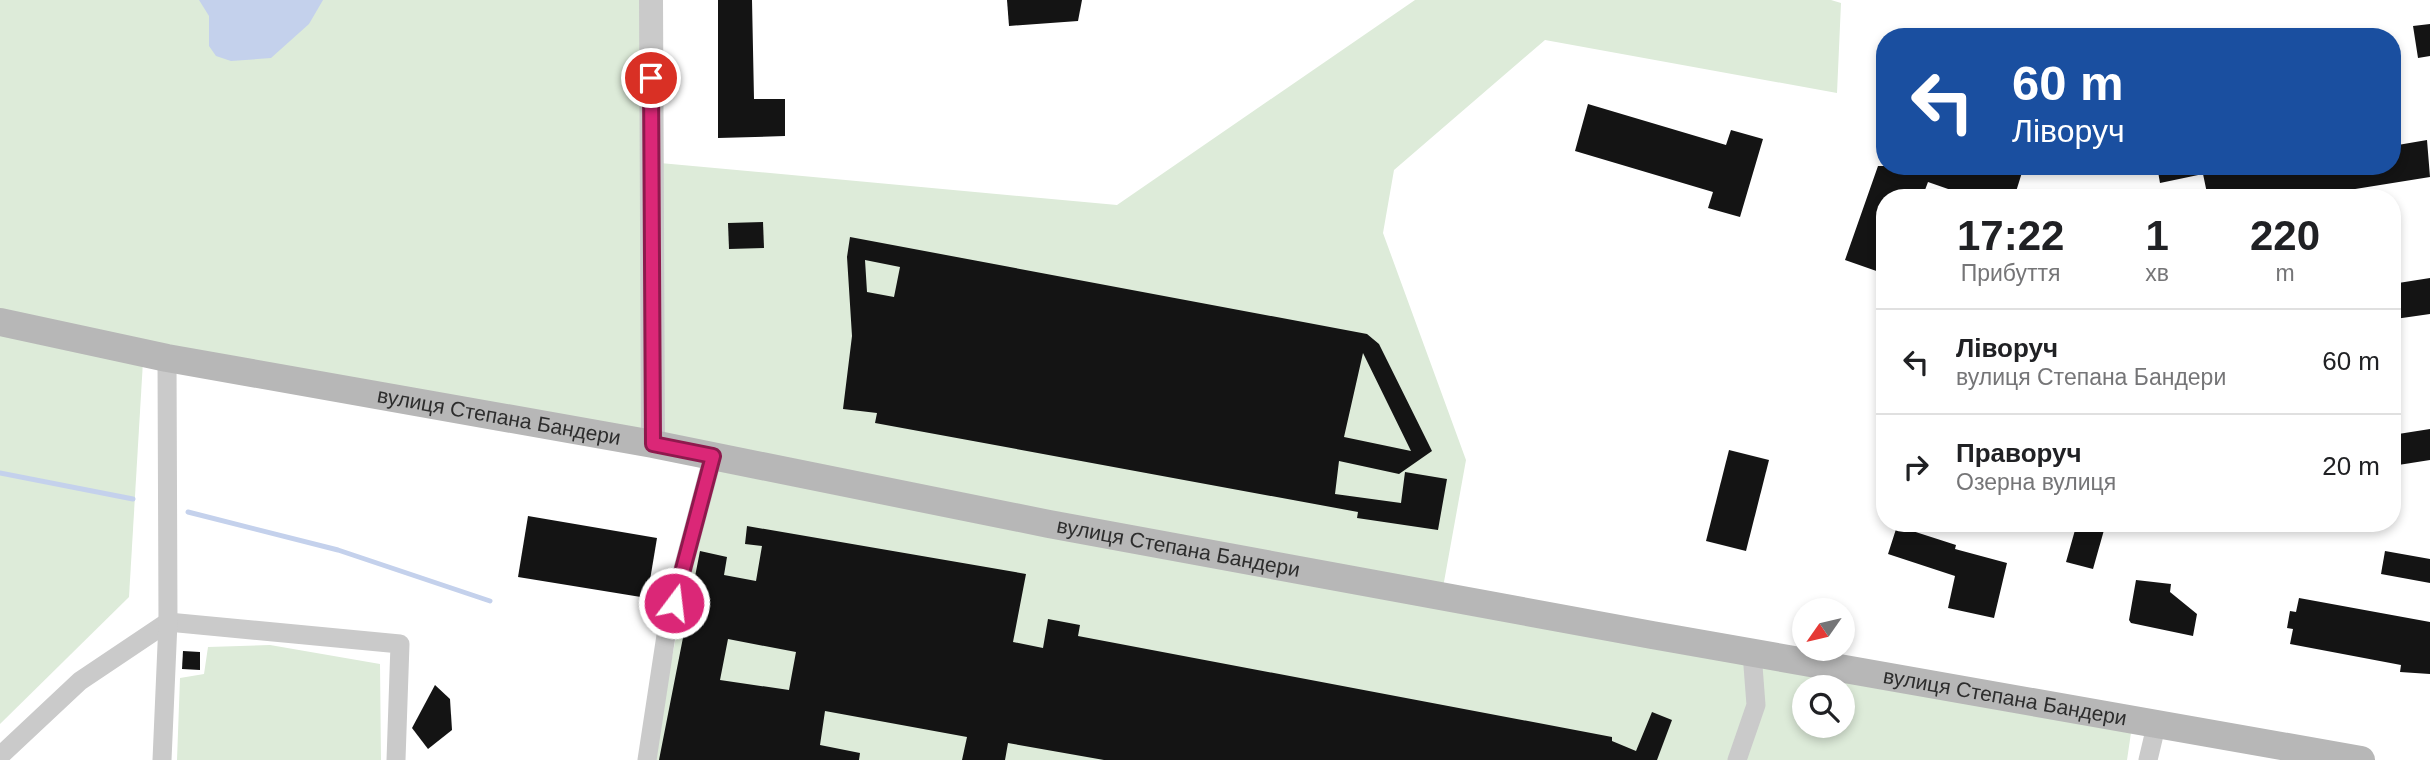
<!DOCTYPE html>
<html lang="uk">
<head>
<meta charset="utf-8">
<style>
  :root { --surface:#fff; --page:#f6f6f6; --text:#202124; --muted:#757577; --line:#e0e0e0 }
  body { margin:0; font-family:Helvetica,sans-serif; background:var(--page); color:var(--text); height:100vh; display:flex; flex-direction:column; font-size:26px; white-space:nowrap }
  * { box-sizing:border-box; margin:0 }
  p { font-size:23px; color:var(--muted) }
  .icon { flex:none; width:38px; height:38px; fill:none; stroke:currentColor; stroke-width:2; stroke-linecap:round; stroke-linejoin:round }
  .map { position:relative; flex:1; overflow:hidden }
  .sheet { position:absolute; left:1876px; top:189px; width:525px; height:343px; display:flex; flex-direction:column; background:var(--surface); border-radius:28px; box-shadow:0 4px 10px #0003 }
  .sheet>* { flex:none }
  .guide { position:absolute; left:1876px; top:28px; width:525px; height:147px; border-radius:28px; box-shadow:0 4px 10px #0003; background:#1a4fa0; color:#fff; overflow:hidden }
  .needle { width:46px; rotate:236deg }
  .buttons { position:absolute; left:1792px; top:598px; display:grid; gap:14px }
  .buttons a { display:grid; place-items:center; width:63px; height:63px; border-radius:50%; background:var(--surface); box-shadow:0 4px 10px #0003; font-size:35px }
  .pin { position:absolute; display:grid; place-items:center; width:60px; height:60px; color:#fff; margin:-30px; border:4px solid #fff; border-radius:50%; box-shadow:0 2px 7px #0007 }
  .me { position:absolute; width:77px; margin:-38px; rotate:15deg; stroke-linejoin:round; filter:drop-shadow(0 0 5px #0008) }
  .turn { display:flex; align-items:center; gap:24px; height:147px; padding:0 21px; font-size:32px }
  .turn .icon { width:91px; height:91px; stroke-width:2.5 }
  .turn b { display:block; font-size:49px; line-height:60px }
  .eta { display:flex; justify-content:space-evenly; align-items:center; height:119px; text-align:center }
  .eta b { font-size:42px; font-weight:800; line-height:49px }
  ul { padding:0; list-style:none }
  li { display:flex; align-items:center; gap:21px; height:105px; padding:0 21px; border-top:2px solid var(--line) }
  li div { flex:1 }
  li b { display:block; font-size:26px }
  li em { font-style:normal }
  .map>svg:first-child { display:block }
  .green { fill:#ddebd9; fill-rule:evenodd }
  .water { fill:#c4d1ec }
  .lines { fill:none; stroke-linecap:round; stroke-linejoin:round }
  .stream { stroke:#c4d1ec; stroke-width:5 }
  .building { fill:#141414; fill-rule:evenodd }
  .minor { stroke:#cacaca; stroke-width:19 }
  .tertiary { stroke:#cacaca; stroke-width:24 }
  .secondary { stroke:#b7b7b7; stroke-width:28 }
  .route-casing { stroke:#8e194d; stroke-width:18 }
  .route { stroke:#db2777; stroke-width:12 }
  .labels { text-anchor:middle; stroke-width:7; stroke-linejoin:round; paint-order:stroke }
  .street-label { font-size:21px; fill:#2d2d2d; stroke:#fff }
</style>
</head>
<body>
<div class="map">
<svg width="2430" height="760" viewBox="0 0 2430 760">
  <rect width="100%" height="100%" fill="#fff"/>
  <!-- green -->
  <g class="green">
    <polygon points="0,0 643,0 645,435 0,314"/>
    <polygon points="1415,0 1831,0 1841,3 1837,93 1545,40 1394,170 1383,233 1466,460 1442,593 661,438 660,163 1117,205"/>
    <polygon points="0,331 143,361 129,597 0,724"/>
    <path d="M 717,465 L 2132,726 L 2127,760 L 652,760 L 690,565 ZM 1804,688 L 1843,688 L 1843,726 L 1804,726 Z"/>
    <polygon points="270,645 380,664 381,760 177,760 180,678 204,674 208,647"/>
  </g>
  <!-- water -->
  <polygon class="water" points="199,0 323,0 309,24 271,58 231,61 216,56 209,46 209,16"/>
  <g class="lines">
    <!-- stream -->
    <g class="stream">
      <polyline points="0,473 133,499"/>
      <polyline points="188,512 338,550 490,601"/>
    </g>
  </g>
  <!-- building -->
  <g class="building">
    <polygon points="718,0 752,0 754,99 785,99 785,136 718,138"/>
    <polygon points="1007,0 1082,0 1078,21 1009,26"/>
    <polygon points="2430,24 2430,56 2418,58 2413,26"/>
    <polygon points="1588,104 1726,145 1731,130 1763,139 1740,217 1708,208 1713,192 1575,151"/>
    <polygon points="2427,140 2430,177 2349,190 2350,198 2208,198 2203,174 2160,183 2157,166 2392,166 2392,146"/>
    <polygon points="1878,166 2024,166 2014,198 1974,198 1928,182 1922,198 1885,198 1885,274 1845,260"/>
    <polygon points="763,222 764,248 729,249 728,223"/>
    <path d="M 850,237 L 1367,334 L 1379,344 L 1432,451 L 1399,474 L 1339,461 L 1335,494 L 1401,503 L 1405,472 L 1447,479 L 1438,530 L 1357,518 L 1358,512 L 875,423 L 877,413 L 843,409 L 852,336 L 847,257 ZM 865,260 L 900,267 L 894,297 L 867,292 ZM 1363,353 L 1411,451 L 1344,437 Z"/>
    <polygon points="2430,278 2430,314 2395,319 2392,284"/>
    <polygon points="2430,429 2430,460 2392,466 2392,435"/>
    <polygon points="1729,450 1769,460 1746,551 1706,541"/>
    <polygon points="528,516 657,538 647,598 518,577"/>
    <polygon points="2077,523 2106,523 2093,569 2066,562"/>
    <path d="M 747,526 L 1026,574 L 1013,642 L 1043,648 L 1048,619 L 1080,625 L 1078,636 L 1612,737 L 1612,741 L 1636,751 L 1652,712 L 1672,720 L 1657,760 L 1104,760 L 1008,743 L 1005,760 L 962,760 L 967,737 L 825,711 L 820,745 L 860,753 L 859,760 L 659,760 L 700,551 L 727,557 L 724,575 L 756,581 L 762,546 L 745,544 ZM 728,639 L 796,652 L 789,690 L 720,680 Z"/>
    <polygon points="1897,526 1956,545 1955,549 2007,563 1994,618 1948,608 1955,576 1888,554"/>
    <polygon points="2385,551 2430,559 2430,583 2381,574"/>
    <polygon points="2136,580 2171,584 2170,592 2197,614 2193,636 2131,623 2129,620"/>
    <polygon points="2299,598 2430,622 2430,674 2400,672 2401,665 2290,644 2293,629 2287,628 2290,611 2296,612"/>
    <polygon points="183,651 200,652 200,670 182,669"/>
    <polygon points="435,685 450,699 452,730 428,749 412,728"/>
  </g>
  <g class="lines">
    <!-- minor -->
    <g class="minor">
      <polyline points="168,622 400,644 396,760"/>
      <polyline points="0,756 80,681 168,622"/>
      <polyline points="162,760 168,622 167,358"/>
      <polyline points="647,760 667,629 713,456"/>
      <polyline points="1737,760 1756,705 1752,653"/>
      <polyline points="2148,760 2157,722"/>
    </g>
    <!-- tertiary -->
    <polyline class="tertiary" points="651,0 653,444"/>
    <!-- secondary -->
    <path class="secondary" id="s1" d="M 0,322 L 167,358 L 653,444 L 1049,524 L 1652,635 L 2361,760"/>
  </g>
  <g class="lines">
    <!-- route casing -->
    <g class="route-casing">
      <polyline id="route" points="651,78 653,444 713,456 674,603"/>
    </g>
    <!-- route -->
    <use href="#route" class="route"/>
  </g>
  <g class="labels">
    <!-- street labels -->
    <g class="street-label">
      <text dy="7" stroke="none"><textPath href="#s1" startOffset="508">вулиця Степана Бандери</textPath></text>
      <text dy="7" stroke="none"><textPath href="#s1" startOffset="1200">вулиця Степана Бандери</textPath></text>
      <text dy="7" stroke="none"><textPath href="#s1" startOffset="2040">вулиця Степана Бандери</textPath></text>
    </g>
  </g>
</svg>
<div class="buttons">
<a><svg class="needle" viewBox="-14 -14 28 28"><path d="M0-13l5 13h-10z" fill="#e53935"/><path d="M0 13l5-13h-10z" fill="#757577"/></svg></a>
<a><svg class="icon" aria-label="search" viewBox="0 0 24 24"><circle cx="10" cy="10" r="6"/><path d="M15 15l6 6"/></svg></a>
</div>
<div class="pin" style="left:651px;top:78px;background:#d93025"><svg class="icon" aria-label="arrive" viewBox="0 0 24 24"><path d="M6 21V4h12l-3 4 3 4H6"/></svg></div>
<svg class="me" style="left:674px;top:603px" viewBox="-20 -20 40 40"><circle r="17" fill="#db2777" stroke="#fff" stroke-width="3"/><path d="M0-11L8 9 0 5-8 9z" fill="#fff"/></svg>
<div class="guide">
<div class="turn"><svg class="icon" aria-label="left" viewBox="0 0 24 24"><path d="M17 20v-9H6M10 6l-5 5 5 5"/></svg><div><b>60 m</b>Ліворуч</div></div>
</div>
<section class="sheet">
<div class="eta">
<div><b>17:22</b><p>Прибуття</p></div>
<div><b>1</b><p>хв</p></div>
<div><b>220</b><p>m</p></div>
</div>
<ul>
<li><svg class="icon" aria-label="left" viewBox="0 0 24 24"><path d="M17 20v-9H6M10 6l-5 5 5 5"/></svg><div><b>Ліворуч</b><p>вулиця Степана Бандери</p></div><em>60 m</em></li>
<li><svg class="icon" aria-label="right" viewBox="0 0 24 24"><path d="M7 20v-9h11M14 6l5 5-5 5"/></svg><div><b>Праворуч</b><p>Озерна вулиця</p></div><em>20 m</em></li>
</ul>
</section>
</div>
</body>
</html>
